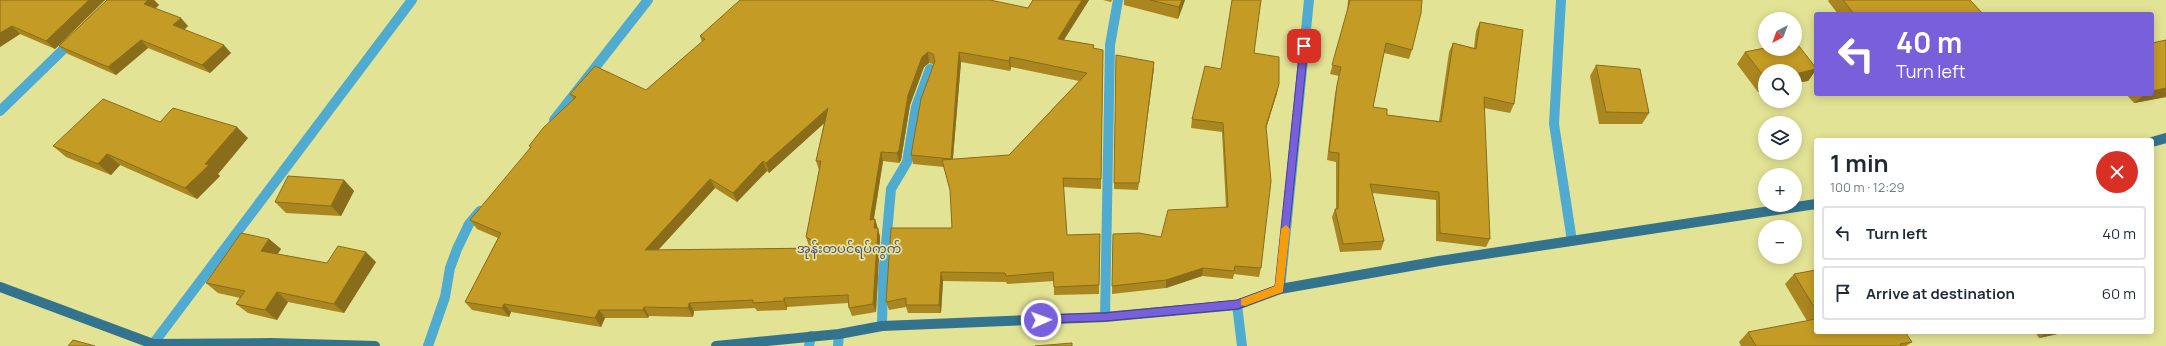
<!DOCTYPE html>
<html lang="en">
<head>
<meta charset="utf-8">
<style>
  :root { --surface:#fff; --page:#f6f6f7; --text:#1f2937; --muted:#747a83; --line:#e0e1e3 }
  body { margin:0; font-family:Manrope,"Noto Sans Myanmar",sans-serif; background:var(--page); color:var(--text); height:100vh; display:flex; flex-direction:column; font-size:15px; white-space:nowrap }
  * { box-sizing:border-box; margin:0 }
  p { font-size:13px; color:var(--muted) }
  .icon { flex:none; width:22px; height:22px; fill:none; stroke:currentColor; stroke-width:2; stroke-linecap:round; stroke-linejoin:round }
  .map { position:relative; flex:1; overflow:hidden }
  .details { position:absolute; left:1814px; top:138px; width:340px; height:196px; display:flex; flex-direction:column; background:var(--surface); border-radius:4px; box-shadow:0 2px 10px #0003 }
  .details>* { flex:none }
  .banner { position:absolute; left:1814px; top:12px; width:340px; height:84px; border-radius:4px; box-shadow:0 2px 10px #0003; background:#7760da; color:#fff; overflow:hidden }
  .needle { width:26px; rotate:221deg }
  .fabs { position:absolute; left:1758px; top:12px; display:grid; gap:8px }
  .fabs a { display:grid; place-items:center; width:44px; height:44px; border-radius:50%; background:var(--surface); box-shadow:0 2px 10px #0003; font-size:20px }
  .pin { position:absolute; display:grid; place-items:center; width:34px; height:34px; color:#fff; margin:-17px; border-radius:8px; box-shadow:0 2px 6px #0006 }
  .me { position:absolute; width:44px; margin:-22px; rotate:88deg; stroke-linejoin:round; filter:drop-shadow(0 0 3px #0008) }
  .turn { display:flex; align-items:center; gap:14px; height:84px; padding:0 16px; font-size:18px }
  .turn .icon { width:52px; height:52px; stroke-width:2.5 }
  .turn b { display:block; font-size:28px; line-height:34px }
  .round { display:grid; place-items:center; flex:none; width:42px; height:42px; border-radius:21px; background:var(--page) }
  .headline { display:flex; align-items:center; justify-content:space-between; height:68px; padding:0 16px }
  h1 { font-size:24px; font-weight:700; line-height:30px }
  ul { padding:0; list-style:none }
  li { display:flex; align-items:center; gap:12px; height:54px; margin:0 8px 6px; padding:0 8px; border:2px solid var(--line); border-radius:4px }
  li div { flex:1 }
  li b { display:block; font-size:15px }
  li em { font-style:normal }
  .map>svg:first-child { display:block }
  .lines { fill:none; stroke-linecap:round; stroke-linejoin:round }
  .minor { stroke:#50abd1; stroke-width:10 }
  .major { stroke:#33738e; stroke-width:10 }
  .wall { fill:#a98620; fill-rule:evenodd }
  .shaded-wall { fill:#896d1a }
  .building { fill:#c49c25; stroke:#896d1a; fill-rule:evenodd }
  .route { fill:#7760da; stroke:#4d3e8e }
  .slow { fill:#f59e0b }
  .labels { text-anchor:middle; stroke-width:3.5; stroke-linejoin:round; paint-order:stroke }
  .quarter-label { font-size:13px; fill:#554c8b; stroke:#e3e395 }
</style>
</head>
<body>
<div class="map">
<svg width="2166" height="346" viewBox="0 0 2166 346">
  <rect width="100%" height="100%" fill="#e3e395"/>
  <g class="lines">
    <!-- minor -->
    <g class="minor">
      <polyline points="1561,0 1554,124 1572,241"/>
      <polyline points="0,111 72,41"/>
      <polyline points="554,120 648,0"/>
      <polyline points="1280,289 1309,0"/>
      <polyline points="1237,305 1242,346"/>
      <polyline points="1105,317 1110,45 1118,0"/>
      <polyline points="882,326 883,277 891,189 907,162 916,107 930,69"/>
      <polyline points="153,344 412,0"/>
      <polyline points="428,346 445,297 450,268 457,249 469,224 480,211"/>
      <polyline points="809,346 811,336"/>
      <polyline points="838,346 839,334"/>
    </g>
    <!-- major -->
    <g class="major">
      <polyline points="2152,142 2166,138"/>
      <polyline points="0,287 153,344 271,343 375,346"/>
      <polyline points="716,346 839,334 882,326 1105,317 1237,305 1280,289 1439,261 1816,204"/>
    </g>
  </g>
  <!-- wall -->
  <g class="wall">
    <polygon points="0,0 105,0 55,49 20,34 0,47"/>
    <polygon points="107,0 154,0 159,5 155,8 188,26 184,30 231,53 210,73 148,48 116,75 68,54 59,46"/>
    <path d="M 1033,0 L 1089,0 L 1064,40 L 1094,45 L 1093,48 L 1103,50 L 1101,189 L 1063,187 L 1067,235 L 1100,234 L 1099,294 L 1054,295 L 1054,281 L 1007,284 L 1006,282 L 943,281 L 941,313 L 908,313 L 906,307 L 889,310 L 886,302 L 952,228 L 951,194 L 944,167 L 913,164 L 911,155 L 933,64 L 929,63 L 924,67 L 910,105 L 901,160 L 899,163 L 883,161 L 874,219 L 875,219 L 880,237 L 876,312 L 852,316 L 849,308 L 848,303 L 787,307 L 787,310 L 757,311 L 755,308 L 694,311 L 693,317 L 649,316 L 648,318 L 605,318 L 601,327 L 511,312 L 509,317 L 472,310 L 465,302 L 498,238 L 477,229 L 470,220 L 531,148 L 529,146 L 573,99 L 570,94 L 646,90 L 702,42 L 700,36 L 1028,8 ZM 961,62 L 1010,71 L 1011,67 L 1079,81 L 1009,155 L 953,159 ZM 824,123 L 816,161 L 819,170 L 806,237 L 809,246 L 813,248 L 658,250 L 715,188 L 737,202 L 767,171 L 769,173 Z"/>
    <polygon points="1103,0 1112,0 1111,2"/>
    <polygon points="1124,0 1185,0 1178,19 1124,5"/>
    <polygon points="1348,0 1422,0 1412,50 1409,59 1384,53 1373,107 1387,115 1439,121 1449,52 1453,43 1474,48 1476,31 1480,22 1514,104 1510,113 1484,108 1490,239 1486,247 1436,241 1436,200 1372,193 1384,241 1381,250 1340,252 1332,217 1335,209 1336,209 1336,162 1327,160 1335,94 1339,76 1330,74 1347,13"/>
    <polygon points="1829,0 1970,0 1983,14 1838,14 1828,1"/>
    <polygon points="2166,40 2166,97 2134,103 2126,94 2152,94"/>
    <polygon points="1795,41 1816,68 1816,70 1808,81 1795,83 1795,71 1765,71 1765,90 1758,92 1737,64 1745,52 1765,48 1765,49 1795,49"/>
    <polygon points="1254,53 1277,93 1266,128 1261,268 1259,277 1234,274 1233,279 1202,276 1166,288 1112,294 1113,234 1161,237 1226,207 1222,132 1191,128 1192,119 1221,69"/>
    <polygon points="1116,55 1154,62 1138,190 1114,189"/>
    <polygon points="1596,65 1649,113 1642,124 1599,124 1590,76"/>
    <polygon points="160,122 248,138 218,174 220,176 197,199 120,165 111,175 66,157 53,146"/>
    <polygon points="344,180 354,191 341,216 286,213 275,202"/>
    <polygon points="269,239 281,249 277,254 327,263 376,262 344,313 288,302 277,320 248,313 236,304 240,298 218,293 206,283"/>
    <polygon points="1816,270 1816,332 1912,342 1906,346 1741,346 1739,342 1748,332 1807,321 1785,284 1794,274"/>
    <polygon points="2035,332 2067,332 2039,338"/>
  </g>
  <!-- shaded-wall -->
  <g class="shaded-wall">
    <polygon points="89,0 105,0 55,49 46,41"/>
    <polygon points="148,0 154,0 159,5 152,12 144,4"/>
    <polygon points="1082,0 1089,0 1058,49 1058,39"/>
    <polygon points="1182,0 1185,0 1178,19 1179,7"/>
    <polygon points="181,18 188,26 180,33 173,25"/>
    <polygon points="12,26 20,34 0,47 0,33"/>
    <polygon points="141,40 148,48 116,75 108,67"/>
    <polygon points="224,45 231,53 210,73 202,65"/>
    <polygon points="928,52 929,63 924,67 910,105 901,160 899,163 897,153 908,95 922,57"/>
    <polygon points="959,52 961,62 952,168 951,159"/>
    <polygon points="1010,57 1011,67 1010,71 1009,61"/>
    <polygon points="1154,62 1154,69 1138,190 1139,183"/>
    <polygon points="1816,69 1816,70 1808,81 1795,83 1795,74"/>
    <polygon points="1765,83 1765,90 1758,92"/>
    <polygon points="1279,84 1277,93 1264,135 1266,126"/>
    <polygon points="2166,88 2166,97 2134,103 2145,94 2152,94 2152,91"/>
    <polygon points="828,108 830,118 769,173 766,163"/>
    <polygon points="237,127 248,138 218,174 220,176 197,199 185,188 205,164"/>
    <polygon points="881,152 883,161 872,229 870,220"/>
    <polygon points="107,154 120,165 111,175 98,164"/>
    <polygon points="763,161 767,171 737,202 733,193"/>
    <polygon points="710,179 715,188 650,259 645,250"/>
    <polygon points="344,180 354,191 341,216 331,206"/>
    <polygon points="875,219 878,229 874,228"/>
    <polygon points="878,228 880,237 876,312 873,304"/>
    <polygon points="269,239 281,249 273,261 261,251"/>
    <polygon points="366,252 376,262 344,313 334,304"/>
    <polygon points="1203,268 1202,276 1166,288 1166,280"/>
    <polygon points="941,272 943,281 941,313 939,305"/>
    <polygon points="277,292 288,302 277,320 265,310"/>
    <polygon points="784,298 787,307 787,310 784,301"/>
    <polygon points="689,303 694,311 693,317 688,308"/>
    <polygon points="504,304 511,312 509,317 502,308"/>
    <polygon points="644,307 649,316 648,318 643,310"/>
    <polygon points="599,310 605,318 601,327 595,318"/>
    <polygon points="2048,332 2067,332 2039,338"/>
  </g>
  <!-- building -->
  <g class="building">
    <polygon points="0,0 89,0 46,41 12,26 0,33"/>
    <polygon points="107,0 148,0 144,4 181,18 173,25 224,45 202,65 141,40 108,67 59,46"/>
    <path d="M 740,0 L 990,0 L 1028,8 L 1033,0 L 1082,0 L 1058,39 L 1094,45 L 1093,48 L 1103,50 L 1101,179 L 1063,178 L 1067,235 L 1100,234 L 1099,285 L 1054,287 L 1053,272 L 1006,276 L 1005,273 L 941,272 L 939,305 L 906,305 L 906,298 L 886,302 L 891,228 L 952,228 L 950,190 L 942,160 L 1009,155 L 1087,73 L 1010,57 L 1009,61 L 959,52 L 951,159 L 911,155 L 921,99 L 935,61 L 933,54 L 928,52 L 922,57 L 908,95 L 899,150 L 897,153 L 881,152 L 870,220 L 875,219 L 874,228 L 878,228 L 873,304 L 849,308 L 848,295 L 784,298 L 784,301 L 753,303 L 753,300 L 689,303 L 688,308 L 644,307 L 643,310 L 599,310 L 595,318 L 504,304 L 502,308 L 465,302 L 501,233 L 470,220 L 531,147 L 529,146 L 543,128 L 576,97 L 570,94 L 595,66 L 646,90 L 705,39 L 700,36 ZM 828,108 L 816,161 L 821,161 L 806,237 L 824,248 L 645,250 L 710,179 L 733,193 L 763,161 L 766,163 Z"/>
    <polygon points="1150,0 1182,0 1179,7"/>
    <polygon points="1232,0 1261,0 1254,53 1279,57 1279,84 1266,126 1271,181 1261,268 1235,266 1234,271 1203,268 1166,280 1112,286 1113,234 1139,233 1161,237 1168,210 1228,207 1223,123 1192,119 1205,66 1221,69"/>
    <polygon points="1350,0 1422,0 1421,13 1412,50 1386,43 1373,107 1387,109 1387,115 1441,122 1453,43 1476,49 1480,22 1523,30 1514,104 1484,97 1490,239 1440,233 1439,192 1370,184 1384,241 1343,244 1335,209 1338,209 1339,153 1329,152 1337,85 1341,67 1332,65 1349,4"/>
    <polygon points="1843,0 1970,0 1983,14 1854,14"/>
    <polygon points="2166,40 2166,88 2152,91 2152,43"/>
    <polygon points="1795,41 1816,68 1816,69 1795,74 1795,71 1765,71 1765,78 1745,52 1765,48 1765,49 1795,49"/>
    <polygon points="1116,55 1154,62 1139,183 1114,183"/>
    <polygon points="1596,65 1640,69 1649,113 1606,112"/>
    <polygon points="103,99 160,122 173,108 237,127 205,164 209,165 185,188 107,154 98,164 53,146"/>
    <polygon points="288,176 344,180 331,206 275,202"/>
    <polygon points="241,233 269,239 261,251 327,263 338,246 366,252 334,304 277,292 265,310 236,304 245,291 206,283"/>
    <polygon points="1816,270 1816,310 1794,274"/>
    <polygon points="1816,319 1816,332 1905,332 1912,342 1900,344 1901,346 1756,346 1748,332"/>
    <polygon points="73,340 95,346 68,346"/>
    <polygon points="1072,343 1072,346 1035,346"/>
  </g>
  <!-- route -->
  <polygon class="route" points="1304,42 1308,46 1283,292 1237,309 1105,321 1038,323 1036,320 1041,315 1105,313 1237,300 1275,286 1300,46"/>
  <!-- slow -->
  <polygon class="slow" points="1286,225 1290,229 1283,292 1245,306 1241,305 1241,299 1275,286 1281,229"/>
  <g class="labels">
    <!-- quarter labels -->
    <g class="quarter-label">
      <text x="849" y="253">အုန်းတပင်ရပ်ကွက်</text>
    </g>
  </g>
</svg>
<div class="fabs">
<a><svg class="needle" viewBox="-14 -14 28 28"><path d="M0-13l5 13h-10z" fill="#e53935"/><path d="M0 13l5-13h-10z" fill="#747a83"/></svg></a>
<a><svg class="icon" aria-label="search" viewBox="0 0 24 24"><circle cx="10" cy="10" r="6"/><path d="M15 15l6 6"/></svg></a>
<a><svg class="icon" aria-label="layers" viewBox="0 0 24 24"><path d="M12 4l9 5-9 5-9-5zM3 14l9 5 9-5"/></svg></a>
<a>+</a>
<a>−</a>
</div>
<div class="pin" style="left:1304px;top:46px;background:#d93025"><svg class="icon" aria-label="arrive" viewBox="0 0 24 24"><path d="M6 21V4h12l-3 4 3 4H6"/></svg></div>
<svg class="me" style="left:1041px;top:320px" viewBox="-20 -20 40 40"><circle r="17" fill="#7760da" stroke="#fff" stroke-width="3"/><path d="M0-11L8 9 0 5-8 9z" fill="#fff"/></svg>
<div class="banner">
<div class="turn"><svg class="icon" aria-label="left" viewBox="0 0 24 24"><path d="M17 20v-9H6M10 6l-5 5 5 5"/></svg><div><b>40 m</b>Turn left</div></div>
</div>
<section class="details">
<div class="headline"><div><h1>1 min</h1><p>100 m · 12:29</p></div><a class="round" style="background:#d93025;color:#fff"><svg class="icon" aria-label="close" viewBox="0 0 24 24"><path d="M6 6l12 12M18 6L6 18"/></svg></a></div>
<ul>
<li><svg class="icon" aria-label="left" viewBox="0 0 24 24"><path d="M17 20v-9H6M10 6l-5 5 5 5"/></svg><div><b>Turn left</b></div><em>40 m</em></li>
<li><svg class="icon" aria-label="arrive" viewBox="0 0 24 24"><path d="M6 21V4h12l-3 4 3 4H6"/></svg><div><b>Arrive at destination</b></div><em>60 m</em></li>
</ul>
</section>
</div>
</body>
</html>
